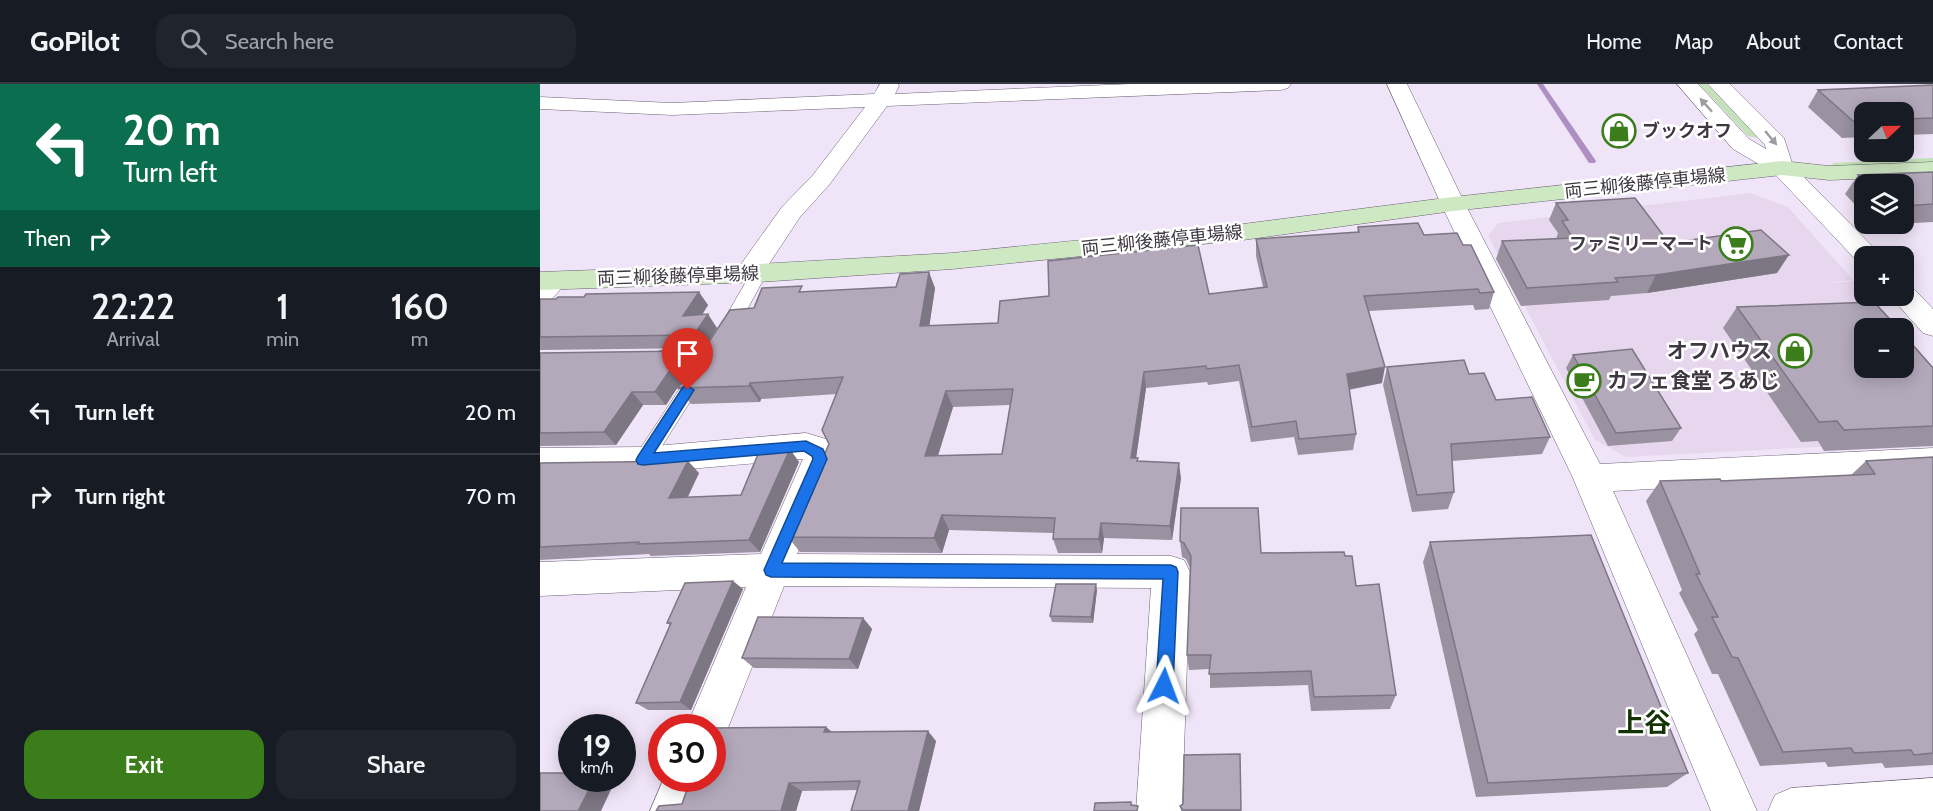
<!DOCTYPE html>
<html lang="en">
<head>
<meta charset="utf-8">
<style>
  :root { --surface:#171b24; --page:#20242c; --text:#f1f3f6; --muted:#9ea1a6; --line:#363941; --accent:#3b7c1b }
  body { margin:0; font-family:Cabin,"Noto Sans JP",sans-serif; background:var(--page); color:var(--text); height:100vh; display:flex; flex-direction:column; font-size:22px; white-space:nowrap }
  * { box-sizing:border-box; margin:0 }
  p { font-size:20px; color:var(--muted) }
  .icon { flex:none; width:33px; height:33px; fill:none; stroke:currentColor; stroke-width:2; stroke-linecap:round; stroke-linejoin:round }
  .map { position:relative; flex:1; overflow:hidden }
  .side { display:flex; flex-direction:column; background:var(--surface); width:540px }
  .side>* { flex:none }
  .hud { background:#0b6e4f; color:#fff; overflow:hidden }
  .needle { width:39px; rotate:68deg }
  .fabs { position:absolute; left:1314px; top:18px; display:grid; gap:12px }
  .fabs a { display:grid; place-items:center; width:60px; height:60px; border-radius:12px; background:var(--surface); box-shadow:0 3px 15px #0003; font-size:30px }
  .speed { position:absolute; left:18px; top:630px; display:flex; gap:12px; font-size:30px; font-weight:700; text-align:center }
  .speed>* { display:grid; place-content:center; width:78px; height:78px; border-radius:50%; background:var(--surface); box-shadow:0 3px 15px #0003; line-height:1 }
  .speed small { font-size:15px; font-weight:400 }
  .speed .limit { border:9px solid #d22; background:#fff; color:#111 }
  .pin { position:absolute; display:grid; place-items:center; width:51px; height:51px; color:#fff; margin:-62px -26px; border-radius:50% 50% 50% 0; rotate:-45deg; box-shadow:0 0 6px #0007 }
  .pin .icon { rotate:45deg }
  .me { position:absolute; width:66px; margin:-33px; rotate:3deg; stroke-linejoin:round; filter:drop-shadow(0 0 4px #0008) }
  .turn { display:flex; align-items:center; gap:21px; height:126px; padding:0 24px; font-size:27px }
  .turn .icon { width:78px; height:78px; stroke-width:2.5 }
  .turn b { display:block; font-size:42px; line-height:51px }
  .then { display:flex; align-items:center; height:57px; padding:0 24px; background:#0003; gap:12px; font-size:22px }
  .eta { display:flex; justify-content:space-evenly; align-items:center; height:102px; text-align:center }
  .eta b { font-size:36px; font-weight:600; line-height:42px }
  .cta { display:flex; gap:12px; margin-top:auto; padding:12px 24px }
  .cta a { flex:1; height:69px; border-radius:18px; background:var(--accent); color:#fff; font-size:24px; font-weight:600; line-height:69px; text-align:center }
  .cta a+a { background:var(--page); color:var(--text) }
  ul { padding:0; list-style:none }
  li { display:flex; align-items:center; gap:18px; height:84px; padding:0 24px; border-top:2px solid var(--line) }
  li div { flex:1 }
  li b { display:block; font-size:22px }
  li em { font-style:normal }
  header { display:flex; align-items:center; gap:36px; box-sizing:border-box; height:84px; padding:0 30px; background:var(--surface); border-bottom:2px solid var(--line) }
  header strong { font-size:28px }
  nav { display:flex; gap:33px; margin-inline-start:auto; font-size:21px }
  .search { width:420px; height:54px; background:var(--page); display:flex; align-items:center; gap:15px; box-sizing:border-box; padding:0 21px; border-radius:18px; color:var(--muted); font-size:22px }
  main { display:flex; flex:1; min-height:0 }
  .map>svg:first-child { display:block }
  .built { fill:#e6d7ef }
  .green { fill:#c3e2b7 }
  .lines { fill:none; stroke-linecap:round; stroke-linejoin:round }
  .stream { fill:#ae8fc2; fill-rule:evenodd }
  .lane-casing { stroke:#696070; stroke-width:1 }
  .street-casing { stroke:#696070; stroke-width:1 }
  .secondary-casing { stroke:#696070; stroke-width:1 }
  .lane { fill:#fff; fill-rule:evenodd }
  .street { fill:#fff; fill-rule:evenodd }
  .secondary { fill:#cfe8c4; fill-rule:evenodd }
  .wall { fill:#9a91a1; fill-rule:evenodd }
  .shaded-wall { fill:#7d7683 }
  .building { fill:#b3a9bb; stroke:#7d7683; stroke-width:1.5; fill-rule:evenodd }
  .oneway { fill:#9e9ca0 }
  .route { fill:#1a73e8; stroke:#114b97; stroke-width:1.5 }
  .labels { text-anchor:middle; stroke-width:5; stroke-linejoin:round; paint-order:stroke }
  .far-poi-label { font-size:18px; font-weight:bold; fill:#3e3941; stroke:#fff; text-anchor:start }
  .far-street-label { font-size:18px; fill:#3e3941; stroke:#fff }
  .poi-label { font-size:21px; font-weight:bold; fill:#3e3941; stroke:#fff; text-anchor:end }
  .near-neighbourhood-label { font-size:27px; font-weight:bold; fill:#143305; stroke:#fff }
</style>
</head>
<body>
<header>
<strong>GoPilot</strong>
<div class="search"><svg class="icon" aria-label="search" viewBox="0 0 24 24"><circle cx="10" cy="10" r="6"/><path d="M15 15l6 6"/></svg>Search here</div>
<nav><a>Home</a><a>Map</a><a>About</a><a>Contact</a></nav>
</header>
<main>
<section class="side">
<div class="hud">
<div class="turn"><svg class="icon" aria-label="left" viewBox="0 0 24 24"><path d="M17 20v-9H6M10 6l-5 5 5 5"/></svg><div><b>20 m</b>Turn left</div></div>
<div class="then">Then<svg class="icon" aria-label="right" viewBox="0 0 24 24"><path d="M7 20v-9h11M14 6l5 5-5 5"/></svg></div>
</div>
<div class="eta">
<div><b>22:22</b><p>Arrival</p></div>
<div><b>1</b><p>min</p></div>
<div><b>160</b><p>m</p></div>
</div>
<ul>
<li><svg class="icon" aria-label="left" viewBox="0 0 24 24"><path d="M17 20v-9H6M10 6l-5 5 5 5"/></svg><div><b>Turn left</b></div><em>20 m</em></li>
<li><svg class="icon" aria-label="right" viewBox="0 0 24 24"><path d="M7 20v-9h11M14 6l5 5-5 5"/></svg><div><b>Turn right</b></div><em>70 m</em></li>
</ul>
<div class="cta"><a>Exit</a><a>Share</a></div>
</section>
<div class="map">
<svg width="1393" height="727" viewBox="0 0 1393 727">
  <rect width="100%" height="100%" fill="#f0e5f8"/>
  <!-- built -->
  <polygon class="built" points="1210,109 1248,123 1313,196 1279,200 1315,197 1324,208 1324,212 1328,212 1358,244 1324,244 1324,284 1364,284 1364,251 1393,283 1393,357 1086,373 1055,356 948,152 958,139"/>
  <!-- green -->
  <g class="green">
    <polygon points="1159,0 1167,0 1218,54 1208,52"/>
    <polygon points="1393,74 1393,79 1296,83 1292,79"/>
  </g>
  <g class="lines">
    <!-- stream -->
    <polygon class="stream" points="997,0 1003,0 1056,77 1055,79 1049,79"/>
    <!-- lane casing -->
    <g class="lane-casing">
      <g id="lane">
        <polygon points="219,184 227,189 196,246 193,250 181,250 178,246 211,189"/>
        <polygon points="170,266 176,268 179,272 176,276 170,278 120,279 114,277 111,273 114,269 120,267"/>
        <polygon points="158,285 164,286 167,291 110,381 103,384 96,381 93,376 96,371 152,286"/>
      </g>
    </g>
    <!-- street casing -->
    <g class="street-casing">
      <g id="street">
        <polygon points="340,0 358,0 359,2 355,10 590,0 751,0 748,4 741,6 347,22 289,101 260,133 219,195 209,198 199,195 196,189 199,183 242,123 273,91 325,23 132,31 0,25 0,13 132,19 334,10"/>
        <polygon points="847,0 867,0 925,120 1060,380 1393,364 1393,390 1073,407 1217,727 1171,727 1033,394 901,120"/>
        <polygon points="1137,0 1158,0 1209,55 1226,65 1225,61 1168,0 1190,0 1244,54 1253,82 1336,166 1340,172 1324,172 1324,180 1318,178 1234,89 1193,65"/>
        <polygon points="14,188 24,191 28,197 10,217 0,220 0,195 4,191"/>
        <polygon points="1364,202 1374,205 1393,225 1393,252 1383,249 1350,212 1364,212"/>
        <polygon points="266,349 286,355 297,375 257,470 631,472 644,476 650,488 642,727 596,727 611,504 244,502 182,659 172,663 172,644 146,644 206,503 0,512 0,478 221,470 263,375 103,389 0,390 0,364 103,363"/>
        <polygon points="124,694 168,694 156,727 110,727"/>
        <polygon points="1393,694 1393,727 1228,727 1235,711 1251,704"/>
      </g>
    </g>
    <!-- secondary casing -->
    <g class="secondary-casing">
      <polygon id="secondary" points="1242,77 1289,82 1393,78 1393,92 1289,96 1242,91 913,127 703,156 412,185 219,198 0,206 0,188 219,180 412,169 703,140 913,113"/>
    </g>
    <!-- lane -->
    <use href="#lane" class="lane"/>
    <!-- street -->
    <use href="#street" class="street"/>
    <!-- secondary -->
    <use href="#secondary" class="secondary"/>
  </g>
  <!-- wall -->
  <g class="wall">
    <polygon points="1393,1 1393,50 1364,51 1364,28 1324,28 1324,53 1302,54 1268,23 1278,6"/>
    <polygon points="1393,88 1393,138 1336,141 1334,140 1364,140 1364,100 1324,100 1324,130 1305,110 1318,91"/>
    <polygon points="1016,119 1129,159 1237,189 1107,209 1071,212 1069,216 981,222 956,175 962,157 1016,155 1018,149 1009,136"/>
    <path d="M 818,143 L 884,151 L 923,161 L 954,208 L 949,225 L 935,226 L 933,221 L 829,227 L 842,299 L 809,306 L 816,350 L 813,366 L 758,371 L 754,353 L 711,358 L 699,297 L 668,301 L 667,298 L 606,304 L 596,374 L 598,374 L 598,378 L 641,394 L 632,456 L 564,454 L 562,469 L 518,469 L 513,455 L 514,449 L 409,446 L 402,469 L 260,468 L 248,453 L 289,360 L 297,310 L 221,315 L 220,318 L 151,320 L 138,304 L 214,224 L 265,207 L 395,204 L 389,242 L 458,239 L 669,210 L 723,203 L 716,172 L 716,155 L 817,149 ZM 470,321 L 462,370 L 398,372 L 413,323 Z"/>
    <polygon points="0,215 168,221 162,231 177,244 164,264 0,266"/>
    <polygon points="1197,223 1393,284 1393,362 1284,367 1278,357 1261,358 1183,244"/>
    <polygon points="143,267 153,280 126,321 103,321 76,361 0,362 0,269"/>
    <polygon points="1033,271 1141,344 1132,357 1068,362 1026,284"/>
    <polygon points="847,283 929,290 956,316 1010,353 1002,370 912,377 914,408 908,425 872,428 843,301"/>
    <polygon points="1393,373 1393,681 1345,684 1342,679 1288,683 1285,678 1220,682 1178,590 1172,590 1154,550 1158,546 1139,509 1142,506 1106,417 1120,397 1181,397 1311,391 1326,377"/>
    <polygon points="259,378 220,468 111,472 109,470 0,476 0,379 159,389 148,413 201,411"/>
    <polygon points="640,457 721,469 805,472 856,611 850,625 771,627 768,601 670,604 670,585 649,586 647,571 650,484 646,475 642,473"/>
    <polygon points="890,458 1148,689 1127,703 936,713 883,478"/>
    <polygon points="203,505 151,626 108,626 96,619 130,541 127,539"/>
    <polygon points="557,506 553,539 512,538 510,532"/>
    <polygon points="323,534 332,545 318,585 214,584 202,574"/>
    <polygon points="292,648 396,657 379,727 311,727 318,706 262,707 256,727 116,727 142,720"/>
    <polygon points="700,670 701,727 641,727 640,722"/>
  </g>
  <!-- shaded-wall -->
  <g class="shaded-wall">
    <polygon points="1249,171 1237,189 1107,209 1116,191"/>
    <polygon points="389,188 395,204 387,258 380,242"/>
    <polygon points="159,208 168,221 153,245 143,232"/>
    <polygon points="168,230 177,244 164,264 154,251"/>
    <polygon points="143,267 153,280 126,321 115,308"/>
    <polygon points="845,283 842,299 804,306 807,290"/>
    <polygon points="604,288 606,304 594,389 591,374"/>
    <polygon points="210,299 221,315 220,318 209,302"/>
    <polygon points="406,307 413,323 393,387 385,372"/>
    <polygon points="92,308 103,321 76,361 64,348"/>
    <polygon points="250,365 259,378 220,468 209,456"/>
    <polygon points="148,377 159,389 141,426 129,414"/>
    <polygon points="639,379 641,394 632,456 630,442"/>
    <polygon points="402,431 409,446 402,469 394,454"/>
    <polygon points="561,439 564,454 562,469 559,455"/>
    <polygon points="193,497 203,505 151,626 140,618"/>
    <polygon points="556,500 557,506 553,539 551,533"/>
    <polygon points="323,534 332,545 318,585 309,575"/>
    <polygon points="286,643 297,652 284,648"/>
    <polygon points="388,647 396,657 379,727 368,727"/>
    <polygon points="55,694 69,694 75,697 61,727 38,727"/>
    <polygon points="249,699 262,707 256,727 241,727"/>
  </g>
  <!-- building -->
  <g class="building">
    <polygon points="1393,1 1393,34 1364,35 1364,28 1324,28 1324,37 1313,37 1278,6"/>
    <polygon points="1393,88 1393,120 1364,122 1364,100 1327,100 1318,91"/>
    <polygon points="1095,114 1129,159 1221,146 1249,171 1116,191 1075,194 1078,198 987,204 962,157 1033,154 1022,137 1028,136 1016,119"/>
    <path d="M 878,139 L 884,151 L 917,149 L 923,161 L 931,161 L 954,208 L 940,209 L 938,205 L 824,212 L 845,283 L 807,290 L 816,350 L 759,355 L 756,337 L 712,343 L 699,281 L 667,285 L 666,282 L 604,288 L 591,374 L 598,374 L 597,377 L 639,379 L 630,442 L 561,439 L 559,455 L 513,455 L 515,434 L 402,431 L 394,454 L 248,453 L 289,360 L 282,346 L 303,293 L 210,299 L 209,302 L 138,304 L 190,226 L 214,224 L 222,204 L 262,202 L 259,208 L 356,203 L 360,190 L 389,188 L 380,242 L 458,239 L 460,217 L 509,212 L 508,177 L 658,161 L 669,210 L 727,203 L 716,155 L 819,148 L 818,143 ZM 473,305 L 462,370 L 385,372 L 406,307 Z"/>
    <polygon points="159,208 143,232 168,230 154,251 0,253 0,215 16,215 18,213 44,213 46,210"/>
    <polygon points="1334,218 1358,244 1324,244 1324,284 1364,284 1364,251 1393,284 1393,342 1304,346 1297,337 1279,338 1197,223"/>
    <polygon points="1092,265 1141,344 1076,349 1033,271"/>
    <polygon points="143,267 115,308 92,308 64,348 0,349 0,269"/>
    <polygon points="924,276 929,290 944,289 956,316 992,313 1010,353 911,360 914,408 877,411 847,283"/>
    <polygon points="250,365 209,456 98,460 99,458 0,463 0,379 148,377 129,414 201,411 219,368"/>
    <polygon points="1393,373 1393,669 1374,671 1371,666 1314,669 1311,664 1243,668 1198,574 1192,573 1172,533 1178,533 1156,490 1160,490 1120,397 1180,395 1181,397 1335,390 1326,377"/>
    <polygon points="641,424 718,424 721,469 804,468 805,472 812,472 816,502 839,500 856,611 774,613 771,587 669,590 671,571 647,571 651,472 644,459 640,457"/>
    <polygon points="1051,451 1148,689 948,699 890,458"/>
    <polygon points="193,497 140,618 96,619 131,539 127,539 145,499"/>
    <polygon points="516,500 556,500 551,533 510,532"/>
    <polygon points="218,533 323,534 309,575 202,574"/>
    <polygon points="286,643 284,648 388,647 368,727 311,727 320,697 249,699 241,727 116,727 119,722 142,720 151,694 172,694 173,644"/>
    <polygon points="700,670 701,726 643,726 640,722 643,720 644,671"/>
    <polygon points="0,689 32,689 32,694 55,694 38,727 0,727"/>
    <polygon points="591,718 591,721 598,722 597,727 554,727 555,719"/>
  </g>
  <!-- one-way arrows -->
  <defs><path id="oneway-solid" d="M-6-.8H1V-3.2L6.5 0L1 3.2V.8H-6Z" transform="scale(1.5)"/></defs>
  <g class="oneway">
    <use href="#oneway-solid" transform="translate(1166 21) rotate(-132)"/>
    <use href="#oneway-solid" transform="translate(1231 54) rotate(50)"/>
  </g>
  <!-- route -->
  <polygon class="route" points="148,302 154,306 114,369 266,357 283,365 287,375 242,479 631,481 636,483 638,488 633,602 630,608 624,610 618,608 616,602 623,495 231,493 226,491 224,486 273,375 272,372 264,367 103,381 98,380 96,376 98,372 143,303"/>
  <!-- icons -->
  <defs>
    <g id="shop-ring" transform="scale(1.725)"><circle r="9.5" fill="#fff" stroke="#3b7c1b" stroke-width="1.5"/><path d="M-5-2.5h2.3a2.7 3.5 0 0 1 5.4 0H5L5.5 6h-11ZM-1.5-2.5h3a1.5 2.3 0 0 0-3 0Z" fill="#3b7c1b"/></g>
    <g id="supermarket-ring" transform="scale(1.725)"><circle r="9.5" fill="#fff" stroke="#3b7c1b" stroke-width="1.5"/><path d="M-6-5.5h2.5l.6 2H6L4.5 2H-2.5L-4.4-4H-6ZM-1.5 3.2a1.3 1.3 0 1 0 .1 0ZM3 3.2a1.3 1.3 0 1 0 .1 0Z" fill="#3b7c1b"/></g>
    <g id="cafe-ring" transform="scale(1.725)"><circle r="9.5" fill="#fff" stroke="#3b7c1b" stroke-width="1.5"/><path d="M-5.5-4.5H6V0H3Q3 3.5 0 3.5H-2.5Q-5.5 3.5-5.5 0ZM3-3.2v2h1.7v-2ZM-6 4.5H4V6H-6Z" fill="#3b7c1b"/></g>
  </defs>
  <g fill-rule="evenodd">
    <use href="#shop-ring" x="1079" y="47"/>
    <use href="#supermarket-ring" x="1196" y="160"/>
    <use href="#shop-ring" x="1255" y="267"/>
    <use href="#cafe-ring" x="1044" y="297"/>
  </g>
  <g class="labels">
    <!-- far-poi labels -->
    <g class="far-poi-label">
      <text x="1102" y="53">ブックオフ</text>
      <text x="1173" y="166" text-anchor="end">ファミリーマート</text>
    </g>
    <!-- far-street labels -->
    <g class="far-street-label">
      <text transform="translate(1105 99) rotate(-6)" y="6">両三柳後藤停車場線</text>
      <text transform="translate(622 156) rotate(-6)" y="6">両三柳後藤停車場線</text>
      <text transform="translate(138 192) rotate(-2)" y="6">両三柳後藤停車場線</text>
    </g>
    <!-- poi labels -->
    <g class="poi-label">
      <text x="1232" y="274">オフハウス</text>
      <text x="1067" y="304" text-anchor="start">カフェ食堂 ろあじ</text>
    </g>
    <!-- near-neighbourhood labels -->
    <g class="near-neighbourhood-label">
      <text x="1104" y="648">上谷</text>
    </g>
  </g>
</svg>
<div class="fabs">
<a><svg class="needle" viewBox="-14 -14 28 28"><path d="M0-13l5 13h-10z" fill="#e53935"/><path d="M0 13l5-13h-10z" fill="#9ea1a6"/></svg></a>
<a><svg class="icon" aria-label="layers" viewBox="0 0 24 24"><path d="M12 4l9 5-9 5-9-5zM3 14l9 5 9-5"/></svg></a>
<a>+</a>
<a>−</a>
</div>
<div class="speed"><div>19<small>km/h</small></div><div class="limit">30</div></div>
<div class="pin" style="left:148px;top:306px;background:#d93025"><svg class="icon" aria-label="arrive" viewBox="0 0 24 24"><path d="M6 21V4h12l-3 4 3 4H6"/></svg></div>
<svg class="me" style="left:624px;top:602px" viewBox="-20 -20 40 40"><path d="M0-17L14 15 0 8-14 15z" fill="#1a73e8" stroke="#fff" stroke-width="4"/></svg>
</div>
</main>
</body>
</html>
